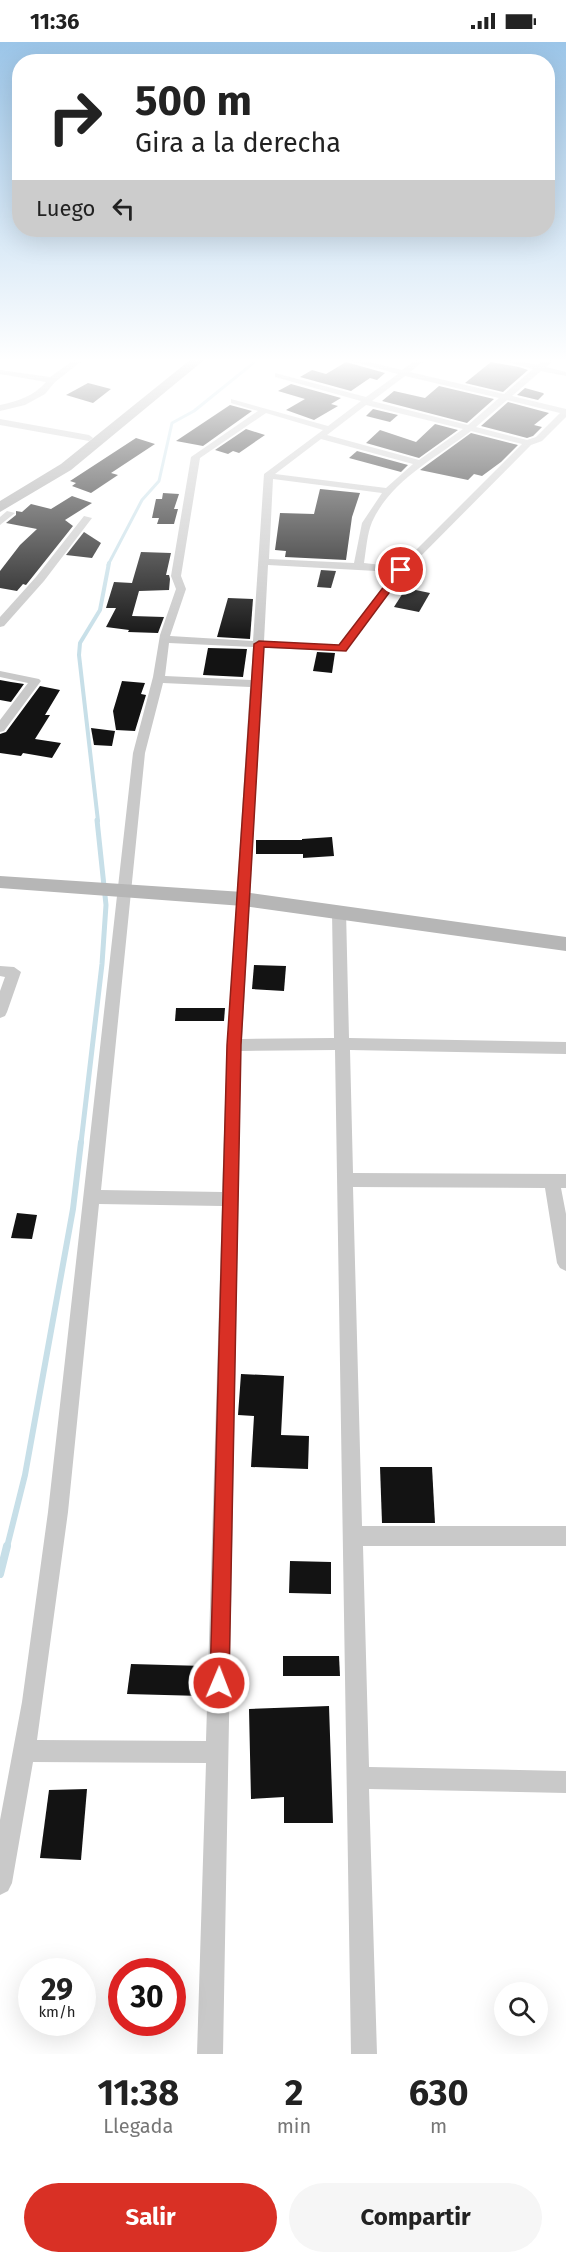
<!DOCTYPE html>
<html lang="es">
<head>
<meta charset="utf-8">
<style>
  :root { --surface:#fff; --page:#f6f6f6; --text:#222; --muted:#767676; --accent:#d93025 }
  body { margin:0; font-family:"Fira Sans",sans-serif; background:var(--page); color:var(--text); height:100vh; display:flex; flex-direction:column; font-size:22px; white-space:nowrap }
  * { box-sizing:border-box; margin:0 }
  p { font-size:20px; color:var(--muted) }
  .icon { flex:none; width:33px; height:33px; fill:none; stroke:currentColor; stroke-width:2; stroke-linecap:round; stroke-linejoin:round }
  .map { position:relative; height:2012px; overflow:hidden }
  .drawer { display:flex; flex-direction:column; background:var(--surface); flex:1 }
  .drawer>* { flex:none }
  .banner { position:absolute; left:12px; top:12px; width:543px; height:183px; border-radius:24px; box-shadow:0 6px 24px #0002; background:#fff; color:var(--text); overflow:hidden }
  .tools { position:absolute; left:494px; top:1940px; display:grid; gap:12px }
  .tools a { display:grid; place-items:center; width:54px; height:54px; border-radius:50%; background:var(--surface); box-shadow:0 6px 24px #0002; font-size:30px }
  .speed { position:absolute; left:18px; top:1916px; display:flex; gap:12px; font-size:30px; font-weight:700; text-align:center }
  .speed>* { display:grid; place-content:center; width:78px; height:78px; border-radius:50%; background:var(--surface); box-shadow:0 6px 24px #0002; line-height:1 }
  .speed small { font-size:15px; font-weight:400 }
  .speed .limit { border:9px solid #d22; background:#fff; color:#111 }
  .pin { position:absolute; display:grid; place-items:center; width:51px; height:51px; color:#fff; margin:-26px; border:3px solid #fff; border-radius:50%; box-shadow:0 2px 6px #0007 }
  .me { position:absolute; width:66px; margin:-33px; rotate:1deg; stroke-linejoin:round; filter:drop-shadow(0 0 4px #0008) }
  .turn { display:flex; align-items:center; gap:21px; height:126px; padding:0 24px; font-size:27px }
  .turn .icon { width:78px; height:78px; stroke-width:2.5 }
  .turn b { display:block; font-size:42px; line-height:51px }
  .then { display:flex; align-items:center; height:57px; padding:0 24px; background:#0003; gap:12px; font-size:22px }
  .eta { display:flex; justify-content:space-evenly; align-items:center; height:102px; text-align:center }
  .eta b { font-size:36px; font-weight:700; line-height:42px }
  .action { display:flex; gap:12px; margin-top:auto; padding:12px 24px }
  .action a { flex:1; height:69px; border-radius:36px; background:var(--accent); color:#fff; font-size:24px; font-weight:700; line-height:69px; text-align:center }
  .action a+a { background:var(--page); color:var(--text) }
  .status { display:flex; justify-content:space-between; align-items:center; height:42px; padding:0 30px; background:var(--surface); direction:ltr }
  .status svg { height:16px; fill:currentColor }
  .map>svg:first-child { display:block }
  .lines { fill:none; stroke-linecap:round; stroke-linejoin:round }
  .stream-far4 { stroke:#c7dfe8; stroke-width:3 }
  .stream-far3 { stroke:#c7dfe8; stroke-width:4 }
  .stream-far2 { stroke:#c7dfe8; stroke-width:5 }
  .stream-far1 { stroke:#c7dfe8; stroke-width:6 }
  .stream { stroke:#c7dfe8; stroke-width:8 }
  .building { fill:#131313 }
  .street { fill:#c9c9c9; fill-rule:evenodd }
  .secondary { fill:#b6b6b6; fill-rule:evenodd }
  .primary { fill:#a4a4a4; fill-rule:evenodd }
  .route { fill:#d93025; stroke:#8d1f18; stroke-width:1.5 }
</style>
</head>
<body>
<div class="status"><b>11:36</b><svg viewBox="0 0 49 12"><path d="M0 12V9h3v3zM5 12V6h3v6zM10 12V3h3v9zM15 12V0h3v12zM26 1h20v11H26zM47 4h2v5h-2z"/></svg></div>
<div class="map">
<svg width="566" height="2012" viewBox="0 0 566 2012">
  <rect width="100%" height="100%" fill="#fff"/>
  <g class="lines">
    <!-- stream-far4 -->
    <polyline class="stream-far4" points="108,523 142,458 159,439 172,381 194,369 257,318"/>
    <!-- stream-far3 -->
    <polyline class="stream-far3" points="98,779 79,613 80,601 100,568 109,521"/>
    <!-- stream-far2 -->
    <polyline class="stream-far2" points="81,1101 102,922 106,863 97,778"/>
    <!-- stream-far1 -->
    <polyline class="stream-far1" points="7,1505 25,1433 73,1167 81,1100"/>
    <!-- stream -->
    <polyline class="stream" points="0,1532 7,1504"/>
  </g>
  <!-- building -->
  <g class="building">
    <polygon points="346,320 385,331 377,338 370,336 351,349 300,335 312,328 326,332"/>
    <polygon points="491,320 519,325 528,328 503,350 465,341"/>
    <polygon points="88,341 111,347 93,361 66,353"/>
    <polygon points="291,342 341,356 331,362 338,364 314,378 286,368 305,357 278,349"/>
    <polygon points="439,344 494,357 467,381 382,359 394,349 425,356"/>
    <polygon points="525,346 543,351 544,352 538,358 517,353"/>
    <polygon points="508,360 549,371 534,383 542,385 533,394 527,396 481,384"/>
    <polygon points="230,363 252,369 203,404 176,399"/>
    <polygon points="373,367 398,373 390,380 366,374"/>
    <polygon points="435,382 458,388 419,416 366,401 380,388 416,400"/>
    <polygon points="246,387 265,393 239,411 233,409 228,412 215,408"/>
    <polygon points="471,391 518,403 501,420 482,434 474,432 468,438 420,428"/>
    <polygon points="136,396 155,402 111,431 118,433 91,451 72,444 76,441 70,439"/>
    <polygon points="357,409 408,423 401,430 349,416"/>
    <polygon points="320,447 360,451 352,475 346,518 285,515 286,509 275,508 280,471 314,472"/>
    <polygon points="163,451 179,452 174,467 178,467 174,482 157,482 159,476 152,476 156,457 162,457"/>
    <polygon points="72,454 92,461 65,478 73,484 26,543 23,542 17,549 0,546 0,529 20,503 37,487 6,481 16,473 16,469 22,470 31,462 51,467"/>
    <polygon points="84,490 101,501 92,516 66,513"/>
    <polygon points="141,510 171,511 166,533 169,533 170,537 169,548 139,549 132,574 164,575 158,591 128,590 129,588 106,585 116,566 106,566 114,540 132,541"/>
    <polygon points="321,528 336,529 331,546 317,545"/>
    <polygon points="406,546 430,551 419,570 394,565"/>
    <polygon points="228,556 253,557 250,597 217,595"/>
    <polygon points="208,606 247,607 243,635 203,633"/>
    <polygon points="317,610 335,611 332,631 313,629"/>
    <polygon points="0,638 11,640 24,642 11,660 0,658"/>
    <polygon points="122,639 145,641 141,652 146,653 135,689 116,688 113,669"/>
    <polygon points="40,644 60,648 45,673 50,673 35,697 61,701 52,716 23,711 21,714 0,711 0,692 6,690"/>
    <polygon points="91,686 115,689 112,704 94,703"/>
    <polygon points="332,795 334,814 303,816 303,812 256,812 256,798 302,798 302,797"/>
    <polygon points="254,923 286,924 284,949 252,947"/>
    <polygon points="176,966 225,966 224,979 175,979"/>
    <polygon points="17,1171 37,1173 32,1197 11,1196"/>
    <polygon points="241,1332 284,1334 281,1393 309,1394 308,1427 251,1425 254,1374 238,1373"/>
    <polygon points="380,1425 432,1425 435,1481 382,1481"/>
    <polygon points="290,1519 331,1520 331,1552 289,1551"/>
    <polygon points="283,1614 339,1614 340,1634 283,1634"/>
    <polygon points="131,1622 204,1624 202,1654 127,1652"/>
    <polygon points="329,1664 333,1781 284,1781 284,1755 251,1757 249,1667"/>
    <polygon points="87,1747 81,1818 40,1816 49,1748"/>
  </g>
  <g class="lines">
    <!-- street -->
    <g class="street">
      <path d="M 74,318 L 83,318 L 55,340 L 45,352 L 25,363 L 0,369 L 0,363 C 18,359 34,354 46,340 L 0,332 L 0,328 L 50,335 Z"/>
      <path d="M 347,318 L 361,318 L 402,328 L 416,318 L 425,318 L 410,330 L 504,352 L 533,327 L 500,318 L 514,318 L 538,323 L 544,318 L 553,318 L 546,325 L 566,330 L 566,334 L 541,329 L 512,354 L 566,367 L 566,375 L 542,399 L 531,403 L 405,530 L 346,609 L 264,606 L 242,997 L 334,996 L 332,869 L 339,864 L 346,869 L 349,996 L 566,1000 L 566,1012 L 350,1008 L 353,1131 L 566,1132 L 566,1146 L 561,1146 L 566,1172 L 566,1229 L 560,1226 L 557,1221 L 545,1146 L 353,1145 L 362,1484 L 566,1484 L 566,1504 L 363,1504 L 369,1725 L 566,1729 L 566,1751 L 369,1747 L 377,2012 L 351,2012 L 335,1008 L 241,1009 L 223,2012 L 197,2012 L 206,1721 L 33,1720 L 12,1841 L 8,1849 L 0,1853 L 0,1778 L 22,1660 L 48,1470 L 133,711 L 153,635 L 160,593 L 176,547 L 171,534 L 191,415 L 258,369 L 231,361 L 231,357 L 328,384 L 361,359 L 275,335 L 275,331 L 366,355 L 398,332 ZM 405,334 L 499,356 L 468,383 L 372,359 ZM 507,358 L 560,371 L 536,395 L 527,398 L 476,385 ZM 366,363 L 463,387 L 419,418 L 327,393 ZM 266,371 L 323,388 L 264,432 L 253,599 L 170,594 L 186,547 L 181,534 L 200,416 ZM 471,389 L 522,402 L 399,525 L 364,521 C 366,509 367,492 372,480 C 391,438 436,416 471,389 ZM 321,397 L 413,422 L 386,446 L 275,432 ZM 273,437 L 382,451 L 362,481 L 354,521 L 269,517 ZM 268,523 L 394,530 L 339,604 L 264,599 ZM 169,601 L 253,605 L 251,638 L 165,634 ZM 163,641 L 250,645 L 227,1003 L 222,1150 L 101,1148 L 145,711 ZM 99,1162 L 222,1164 L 206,1699 L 37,1698 L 68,1470 Z"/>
      <polygon points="0,377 89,393 93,396 89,399 0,383"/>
      <polygon points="7,469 15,471 0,483 0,475"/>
      <polygon points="84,474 92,476 44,539 4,584 0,585 0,575 36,535"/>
      <polygon points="0,629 39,637 41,639 4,689 0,690 0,678 28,641 0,635"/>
      <polygon points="0,924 14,925 21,930 7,970 5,974 0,976 0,949 5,935 0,934"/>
    </g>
    <!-- secondary -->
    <polygon class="secondary" points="0,834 243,850 566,895 566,909 243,864 0,846"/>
    <!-- primary -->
    <polygon class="primary" points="190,318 204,318 71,428 0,470 0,459 61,422"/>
  </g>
  <!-- sky -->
  <linearGradient id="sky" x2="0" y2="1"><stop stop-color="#9bc5e8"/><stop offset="0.53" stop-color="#fff"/><stop offset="1" stop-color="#fff" stop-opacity="0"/></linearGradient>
  <rect width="566" height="600" fill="url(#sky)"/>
  <!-- route -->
  <polygon class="route" points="398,526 406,528 346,609 264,605 241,1003 229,1641 226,1648 219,1650 212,1648 210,1641 227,1003 254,602 259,599 339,603"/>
</svg>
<div class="tools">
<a><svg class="icon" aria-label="search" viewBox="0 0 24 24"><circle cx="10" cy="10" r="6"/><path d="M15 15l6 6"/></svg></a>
</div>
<div class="speed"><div>29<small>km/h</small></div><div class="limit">30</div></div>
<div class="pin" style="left:401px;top:528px;background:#d93025"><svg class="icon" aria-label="arrive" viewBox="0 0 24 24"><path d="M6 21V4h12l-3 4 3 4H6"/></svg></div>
<svg class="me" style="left:219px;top:1641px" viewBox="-20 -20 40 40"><circle r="17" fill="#d93025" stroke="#fff" stroke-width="3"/><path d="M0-11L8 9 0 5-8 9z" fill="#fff"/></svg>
<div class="banner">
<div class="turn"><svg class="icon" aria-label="right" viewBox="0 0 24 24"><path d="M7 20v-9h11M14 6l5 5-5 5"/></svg><div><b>500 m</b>Gira a la derecha</div></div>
<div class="then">Luego<svg class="icon" aria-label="left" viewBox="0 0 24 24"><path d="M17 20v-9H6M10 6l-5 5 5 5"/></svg></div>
</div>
</div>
<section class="drawer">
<div class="eta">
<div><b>11:38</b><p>Llegada</p></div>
<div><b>2</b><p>min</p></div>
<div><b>630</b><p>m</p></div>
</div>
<div class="action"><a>Salir</a><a>Compartir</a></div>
</section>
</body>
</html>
